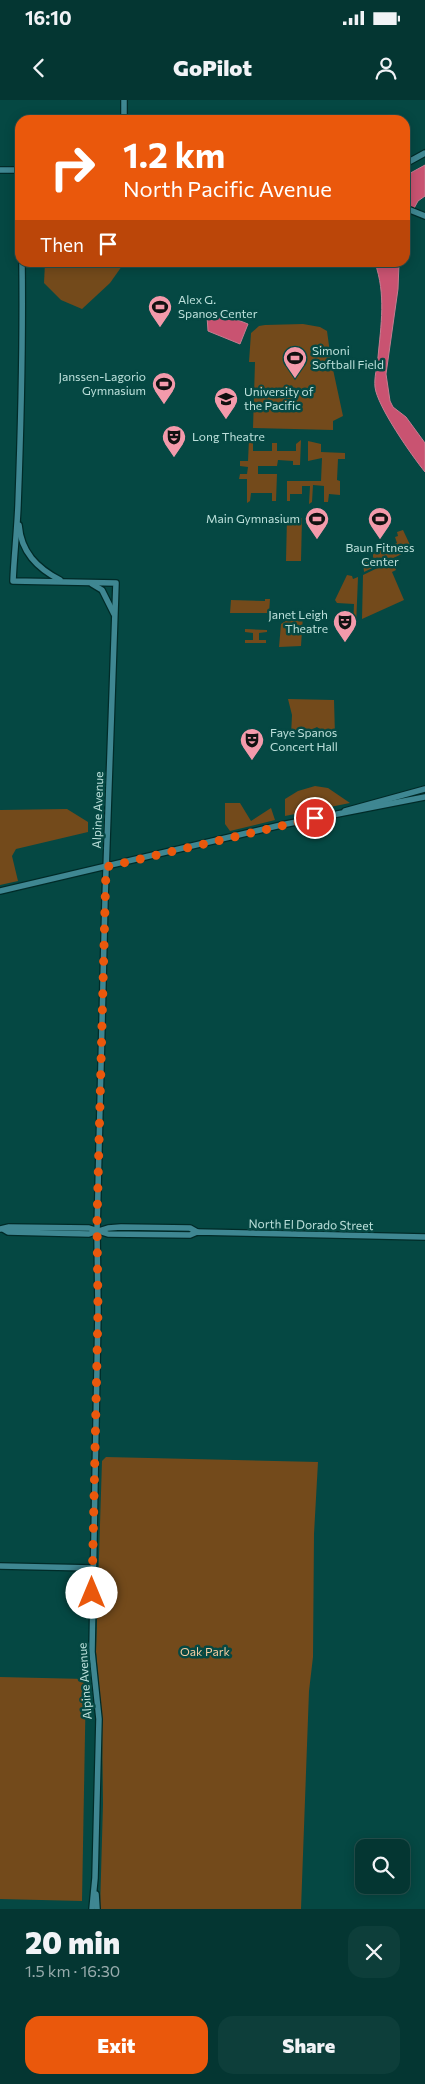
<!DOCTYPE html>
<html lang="en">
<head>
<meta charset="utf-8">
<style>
  :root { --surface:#043632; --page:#0d3e3a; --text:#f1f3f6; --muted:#97abac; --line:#25504d; --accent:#ea580c }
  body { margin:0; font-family:Commissioner,sans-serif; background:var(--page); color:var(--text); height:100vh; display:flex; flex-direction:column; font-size:19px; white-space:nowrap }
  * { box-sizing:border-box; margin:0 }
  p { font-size:16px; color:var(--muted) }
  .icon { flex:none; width:28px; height:28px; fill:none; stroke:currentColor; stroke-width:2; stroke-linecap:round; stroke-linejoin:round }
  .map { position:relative; height:1809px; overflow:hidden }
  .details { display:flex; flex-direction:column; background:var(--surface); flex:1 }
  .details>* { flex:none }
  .guide { position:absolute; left:15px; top:15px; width:395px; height:152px; border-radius:15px; box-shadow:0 2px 12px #0003,0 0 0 1px var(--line); background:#ea580c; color:#fff; overflow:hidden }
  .tools { position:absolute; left:355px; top:1739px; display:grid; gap:10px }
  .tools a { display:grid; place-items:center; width:55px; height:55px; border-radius:10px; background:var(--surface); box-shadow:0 2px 12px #0003,0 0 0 1px var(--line); font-size:25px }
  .pin { position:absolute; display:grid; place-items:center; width:42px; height:42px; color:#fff; margin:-21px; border:2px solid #fff; border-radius:50%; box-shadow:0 1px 5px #0007 }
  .me { position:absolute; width:55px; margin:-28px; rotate:0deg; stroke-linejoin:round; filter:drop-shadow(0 0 4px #0008) }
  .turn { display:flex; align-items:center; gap:18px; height:105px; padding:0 25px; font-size:22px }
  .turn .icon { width:65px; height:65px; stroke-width:2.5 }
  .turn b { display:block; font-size:35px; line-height:42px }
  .then { display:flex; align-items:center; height:48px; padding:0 25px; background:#0003; gap:10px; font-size:19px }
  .round { display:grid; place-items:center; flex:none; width:52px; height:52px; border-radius:15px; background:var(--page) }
  .summary { display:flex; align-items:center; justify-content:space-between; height:85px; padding:0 25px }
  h1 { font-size:30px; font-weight:800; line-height:38px }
  .action { display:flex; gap:10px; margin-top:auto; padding:10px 25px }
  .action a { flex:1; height:58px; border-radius:15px; background:var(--accent); color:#fff; font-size:20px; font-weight:800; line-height:58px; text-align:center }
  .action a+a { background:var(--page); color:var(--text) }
  .status { display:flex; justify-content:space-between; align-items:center; height:35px; padding:0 25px; background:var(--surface); direction:ltr }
  .status svg { height:14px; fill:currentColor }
  header { display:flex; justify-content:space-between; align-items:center; height:65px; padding:0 25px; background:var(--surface); font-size:22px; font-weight:800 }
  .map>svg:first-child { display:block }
  .green { fill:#734a1b }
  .water { fill:#c95371; stroke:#c57d91 }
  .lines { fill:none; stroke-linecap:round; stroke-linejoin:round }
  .secondary-casing { stroke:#002b28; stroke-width:8 }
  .secondary { stroke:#3f8792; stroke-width:5.5 }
  .route { stroke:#ea580c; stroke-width:9; stroke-dasharray:0 16.2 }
  .labels { text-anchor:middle; stroke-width:5; stroke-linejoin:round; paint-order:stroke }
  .poi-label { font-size:12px; fill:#bce0db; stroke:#054843; text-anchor:start }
  .street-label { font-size:12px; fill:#bce0db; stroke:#054843 }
  .park-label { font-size:12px; fill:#f5cca2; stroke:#054843 }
</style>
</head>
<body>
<div class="status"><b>16:10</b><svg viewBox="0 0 49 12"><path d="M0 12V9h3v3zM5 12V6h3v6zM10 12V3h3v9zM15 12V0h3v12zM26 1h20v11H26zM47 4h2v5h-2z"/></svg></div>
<header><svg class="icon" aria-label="back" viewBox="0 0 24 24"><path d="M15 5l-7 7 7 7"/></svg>GoPilot<svg class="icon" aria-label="person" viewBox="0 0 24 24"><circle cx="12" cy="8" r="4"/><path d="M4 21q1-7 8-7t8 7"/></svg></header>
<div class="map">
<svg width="425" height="1809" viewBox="0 0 425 1809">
  <rect width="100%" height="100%" fill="#054843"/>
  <!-- green -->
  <g class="green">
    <polygon points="45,163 122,162 122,166 110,183 82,209 61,200 44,183"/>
    <polygon points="303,224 320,227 327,231 331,260 343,316 333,321 333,330 253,328 255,262 249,262 251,233 259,226 265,225"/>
    <polygon points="249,339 253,343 253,351 272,351 272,343 277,343 277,351 296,351 296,344 301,340 300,365 293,365 293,361 278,360 277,366 258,366 258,374 277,374 276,401 272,401 272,393 251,393 250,401 247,403 247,379 239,379 240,374 247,374 248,367 240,366 240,361 248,361"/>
    <polygon points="308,341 321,344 321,352 345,353 345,359 338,359 337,380 340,381 340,395 329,394 328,402 324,402 324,386 313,385 312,402 309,404 310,386 302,386 302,394 290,394 290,401 287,401 287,381 321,381 322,358 308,361"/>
    <polygon points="287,417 302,418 301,461 286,461"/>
    <polygon points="403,430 411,447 408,451 364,472 363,462 373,462 373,453 397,443 395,437 398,436 397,432"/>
    <polygon points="392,461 396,470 392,472 404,500 362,519 363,475"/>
    <polygon points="347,475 352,476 353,479 358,477 356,527 353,527 354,504 337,503 335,500"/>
    <polygon points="265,499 270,499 269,513 230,513 231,500 265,501"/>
    <polygon points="291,514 303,515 301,546 279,547 281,524 290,518"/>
    <polygon points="245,529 267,530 267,532 259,533 259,540 266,540 266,543 245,543 245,540 253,540 253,533 245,532"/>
    <polygon points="288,599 334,600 335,635 323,635 321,630 317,627 313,629 311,636 291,635 292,615"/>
    <polygon points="315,686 328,688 350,703 285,716 285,699 298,691"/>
    <polygon points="225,703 240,703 251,721 271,708 275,720 230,731 225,724"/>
    <polygon points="67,709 88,722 88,732 16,749 12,756 18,781 0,785 0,710"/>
    <polygon points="106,1357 318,1362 314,1434 313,1557 309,1591 301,1809 100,1809 103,1704 102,1619 96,1552 102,1361"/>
    <polygon points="0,1577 86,1579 82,1801 0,1799"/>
  </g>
  <!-- water -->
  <g class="water">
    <polygon points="425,65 425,96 418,101 405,125 405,76"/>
    <path d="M 375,163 L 399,163 L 398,189 L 386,274 L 390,301 L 393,307 L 406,317 L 425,343 L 425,372 C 412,356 377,306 375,287 C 374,278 377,267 378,257 C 381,225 386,194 375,163 Z"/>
    <polygon points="215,211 248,224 240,244 208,231 207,216 209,212"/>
  </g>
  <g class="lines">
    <!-- secondary casing -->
    <g class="secondary-casing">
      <g id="secondary">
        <polyline points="124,20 124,0"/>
        <polyline points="405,64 425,53"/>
        <polyline points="0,70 20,70"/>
        <polyline points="405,108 425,116"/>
        <path d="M 22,162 C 23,243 21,325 18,405 C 17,431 14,456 13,481 L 116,483 L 105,799 L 97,1131 L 98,1210 L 92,1552 L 99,1619 L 95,1778 L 92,1809"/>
        <path d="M 19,425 C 21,452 37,468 60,480"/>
        <polyline points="92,484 102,490 114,514"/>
        <polyline points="345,711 425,689"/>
        <polyline points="0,791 281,725 425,697"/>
        <polyline points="0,1129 9,1127 89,1128 108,1134 190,1135 197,1132 425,1137"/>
        <polyline points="3,1129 8,1132 89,1134 108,1128 121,1127 190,1128 197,1132"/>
        <polyline points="0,1466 93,1468"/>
        <polyline points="96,1794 97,1809"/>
      </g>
    </g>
    <!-- secondary -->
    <use href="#secondary" class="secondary"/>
  </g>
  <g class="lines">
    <!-- route -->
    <polyline class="route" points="92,1493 98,1210 97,1122 106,767 315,718"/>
  </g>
  <!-- icons -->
  <defs>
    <g id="stadium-pin" transform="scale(1.25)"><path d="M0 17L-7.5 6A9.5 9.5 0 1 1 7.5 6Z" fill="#f39aab" stroke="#054843"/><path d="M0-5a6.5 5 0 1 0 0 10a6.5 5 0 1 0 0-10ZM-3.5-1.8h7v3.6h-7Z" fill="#111"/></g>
    <g id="university-pin" transform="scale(1.25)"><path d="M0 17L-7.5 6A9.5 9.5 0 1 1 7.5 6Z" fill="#f39aab" stroke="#054843"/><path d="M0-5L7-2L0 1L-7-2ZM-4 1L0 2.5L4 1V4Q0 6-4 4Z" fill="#111"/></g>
    <g id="theatre-pin" transform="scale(1.25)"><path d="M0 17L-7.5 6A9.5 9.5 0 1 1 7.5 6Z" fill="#f39aab" stroke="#054843"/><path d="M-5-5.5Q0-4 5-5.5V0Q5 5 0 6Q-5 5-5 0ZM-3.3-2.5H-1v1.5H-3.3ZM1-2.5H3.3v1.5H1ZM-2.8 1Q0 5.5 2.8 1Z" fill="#111"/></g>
  </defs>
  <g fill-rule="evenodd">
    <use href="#stadium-pin" x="160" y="207"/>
    <use href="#stadium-pin" x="295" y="258"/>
    <use href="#stadium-pin" x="164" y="284"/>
    <use href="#university-pin" x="226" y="299"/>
    <use href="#theatre-pin" x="174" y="337"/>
    <use href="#stadium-pin" x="317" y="419"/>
    <use href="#stadium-pin" x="380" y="419"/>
    <use href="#theatre-pin" x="345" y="522"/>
    <use href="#theatre-pin" x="252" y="640"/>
  </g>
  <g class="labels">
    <!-- poi labels -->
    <g class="poi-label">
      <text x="178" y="204">Alex G.<tspan x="178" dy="14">Spanos Center</tspan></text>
      <text x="312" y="255">Simoni<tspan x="312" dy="14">Softball Field</tspan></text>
      <text x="146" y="281" text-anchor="end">Janssen-Lagorio<tspan x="146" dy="14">Gymnasium</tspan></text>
      <text x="244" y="296">University of<tspan x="244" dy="14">the Pacific</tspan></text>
      <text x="192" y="341">Long Theatre</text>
      <text x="300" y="423" text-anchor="end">Main Gymnasium</text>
      <text x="380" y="452" text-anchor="middle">Baun Fitness<tspan x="380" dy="14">Center</tspan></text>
      <text x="328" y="519" text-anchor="end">Janet Leigh<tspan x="328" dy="14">Theatre</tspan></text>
      <text x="270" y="637">Faye Spanos<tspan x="270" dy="14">Concert Hall</tspan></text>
    </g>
    <!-- street labels -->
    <g class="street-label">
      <text transform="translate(98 710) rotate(-88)" y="4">Alpine Avenue</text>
      <text transform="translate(311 1125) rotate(1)" y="4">North El Dorado Street</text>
      <text transform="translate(85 1581) rotate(-94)" y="4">Alpine Avenue</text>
    </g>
    <!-- park labels -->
    <g class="park-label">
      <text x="205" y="1556">Oak Park</text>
    </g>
  </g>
</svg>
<div class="tools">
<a><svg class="icon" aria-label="search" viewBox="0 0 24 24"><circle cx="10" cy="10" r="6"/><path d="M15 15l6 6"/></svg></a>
</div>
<div class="pin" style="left:315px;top:718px;background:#d93025"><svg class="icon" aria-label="arrive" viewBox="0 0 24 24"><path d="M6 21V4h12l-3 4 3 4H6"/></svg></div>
<svg class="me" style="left:92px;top:1493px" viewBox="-20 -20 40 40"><circle r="19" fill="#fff"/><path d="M0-13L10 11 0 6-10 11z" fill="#ea580c"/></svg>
<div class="guide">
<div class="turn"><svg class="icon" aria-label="right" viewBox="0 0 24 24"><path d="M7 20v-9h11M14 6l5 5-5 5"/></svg><div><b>1.2 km</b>North Pacific Avenue</div></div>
<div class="then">Then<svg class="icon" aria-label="arrive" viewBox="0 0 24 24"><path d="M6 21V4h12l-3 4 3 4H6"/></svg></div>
</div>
</div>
<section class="details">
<div class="summary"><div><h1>20 min</h1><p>1.5 km · 16:30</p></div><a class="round"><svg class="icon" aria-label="close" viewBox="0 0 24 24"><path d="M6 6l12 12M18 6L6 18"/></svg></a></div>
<div class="action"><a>Exit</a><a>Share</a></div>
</section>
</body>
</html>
